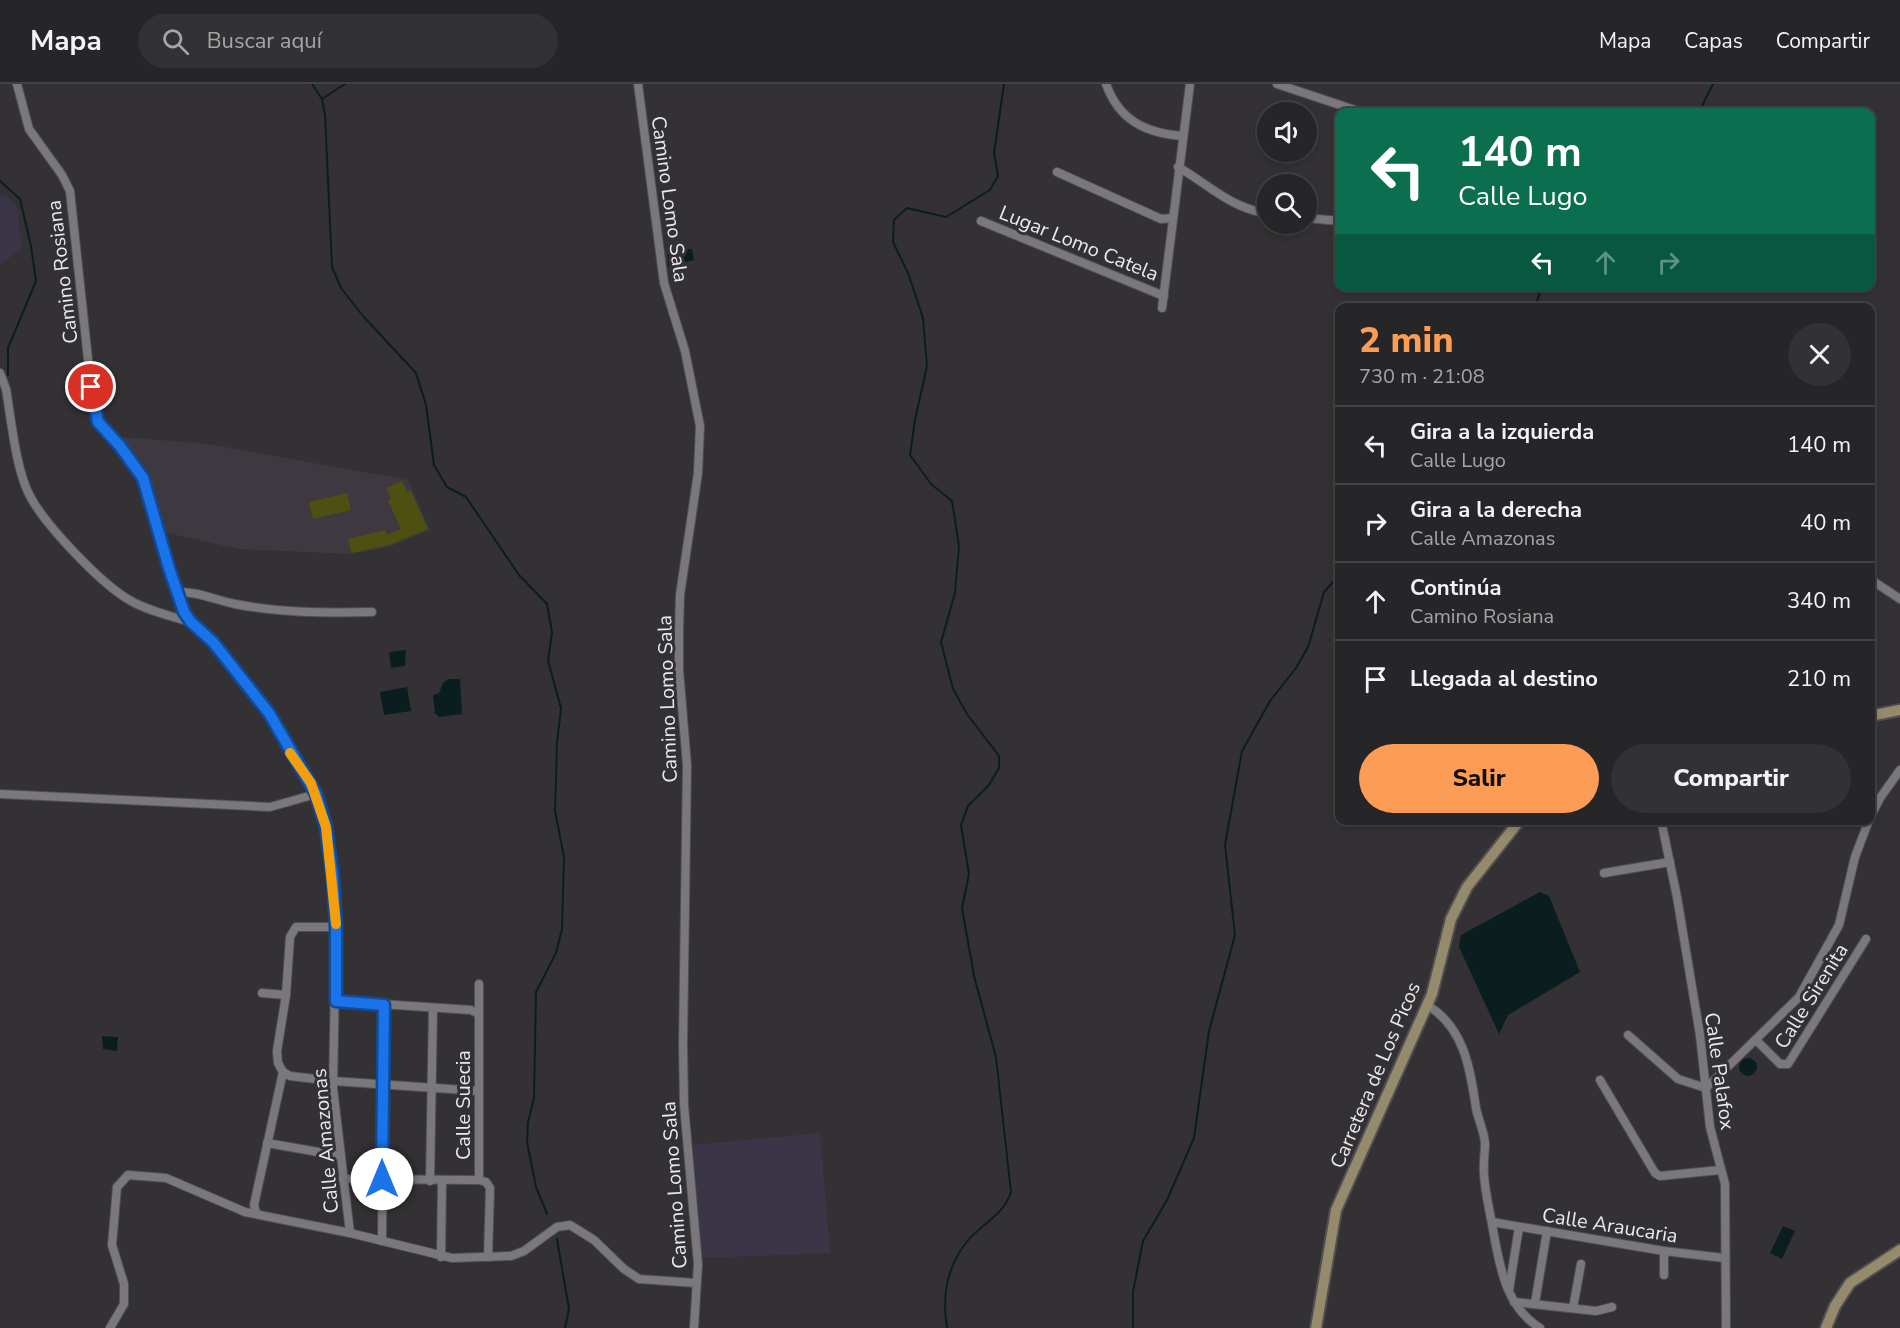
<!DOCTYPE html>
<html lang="es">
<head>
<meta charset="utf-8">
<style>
  :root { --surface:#262527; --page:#323133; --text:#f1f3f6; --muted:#a4a5a7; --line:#424244; --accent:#fd9c55 }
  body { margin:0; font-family:"Nunito Sans",sans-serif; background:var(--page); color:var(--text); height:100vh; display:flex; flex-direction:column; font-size:22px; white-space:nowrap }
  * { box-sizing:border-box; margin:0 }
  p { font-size:20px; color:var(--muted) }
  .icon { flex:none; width:33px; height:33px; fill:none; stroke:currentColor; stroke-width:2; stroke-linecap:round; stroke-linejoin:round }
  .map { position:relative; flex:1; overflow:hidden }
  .details { position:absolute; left:1335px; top:219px; width:540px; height:522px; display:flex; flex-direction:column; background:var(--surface); border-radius:12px; box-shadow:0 3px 9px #0003,0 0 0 2px var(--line) }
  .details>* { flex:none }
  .banner { position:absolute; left:1335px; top:24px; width:540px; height:183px; border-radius:12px; box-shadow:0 3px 9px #0003,0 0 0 2px var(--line); background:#0b6e4f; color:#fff; overflow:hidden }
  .controls { position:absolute; left:1257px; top:18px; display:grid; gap:12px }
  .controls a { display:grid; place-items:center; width:60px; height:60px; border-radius:50%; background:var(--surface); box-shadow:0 3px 9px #0003,0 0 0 2px var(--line); font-size:30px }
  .pin { position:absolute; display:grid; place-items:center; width:51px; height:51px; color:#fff; margin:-26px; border:3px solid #fff; border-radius:50%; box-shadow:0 2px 6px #0007 }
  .me { position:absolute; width:66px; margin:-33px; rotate:0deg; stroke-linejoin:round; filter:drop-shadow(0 0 4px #0008) }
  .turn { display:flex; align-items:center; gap:21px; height:126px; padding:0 24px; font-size:27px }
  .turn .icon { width:78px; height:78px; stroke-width:2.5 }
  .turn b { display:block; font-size:42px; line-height:51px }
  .lanes { display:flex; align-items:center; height:57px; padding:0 24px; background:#0003; justify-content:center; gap:30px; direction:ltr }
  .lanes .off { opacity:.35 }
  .round { display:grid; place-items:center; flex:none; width:63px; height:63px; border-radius:32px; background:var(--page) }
  .headline { display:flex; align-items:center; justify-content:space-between; height:102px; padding:0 24px }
  h1 { font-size:36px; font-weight:800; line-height:45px; color:var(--accent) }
  .action { display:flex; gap:12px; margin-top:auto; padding:12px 24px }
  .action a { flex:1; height:69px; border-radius:36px; background:var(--accent); color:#111; font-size:24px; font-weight:800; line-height:69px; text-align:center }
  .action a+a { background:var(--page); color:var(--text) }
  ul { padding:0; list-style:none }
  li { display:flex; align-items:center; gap:18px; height:78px; padding:0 24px; border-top:2px solid var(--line) }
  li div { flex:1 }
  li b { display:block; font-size:22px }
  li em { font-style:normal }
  header { display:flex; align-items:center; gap:36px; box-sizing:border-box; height:84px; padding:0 30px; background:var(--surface); border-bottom:2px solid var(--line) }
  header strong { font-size:28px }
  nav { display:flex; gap:33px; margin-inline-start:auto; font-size:21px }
  .search { width:420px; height:54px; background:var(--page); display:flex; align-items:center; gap:15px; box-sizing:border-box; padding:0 21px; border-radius:33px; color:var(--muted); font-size:22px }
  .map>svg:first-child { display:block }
  .commercial { fill:#3b3647 }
  .built { fill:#3e3840 }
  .green { fill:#4e5011 }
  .water { fill:#0b1e1f }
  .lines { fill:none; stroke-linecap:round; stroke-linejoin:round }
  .stream { stroke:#0b1e1f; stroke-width:2 }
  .street-casing { stroke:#504f52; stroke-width:10 }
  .secondary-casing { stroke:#504f52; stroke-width:14 }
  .street { stroke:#7a787c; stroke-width:8 }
  .secondary { stroke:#958a6b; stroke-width:10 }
  .route-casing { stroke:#114b97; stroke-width:15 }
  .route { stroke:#1a73e8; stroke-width:10 }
  .slow { stroke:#f59e0b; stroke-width:10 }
  .labels { text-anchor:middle; stroke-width:6; stroke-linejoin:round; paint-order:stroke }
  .street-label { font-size:20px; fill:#eae9eb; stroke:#333134 }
</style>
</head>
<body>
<header>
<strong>Mapa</strong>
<div class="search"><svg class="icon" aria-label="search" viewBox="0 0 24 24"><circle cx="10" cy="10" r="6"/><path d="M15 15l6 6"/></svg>Buscar aquí</div>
<nav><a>Mapa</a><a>Capas</a><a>Compartir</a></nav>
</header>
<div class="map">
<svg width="1900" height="1244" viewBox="0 0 1900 1244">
  <rect width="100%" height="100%" fill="#333134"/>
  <!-- commercial -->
  <g class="commercial">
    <polygon points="0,112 7,113 17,123 22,165 0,180"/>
    <polygon points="820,1049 830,1169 702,1174 693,1061"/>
  </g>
  <!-- built -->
  <polygon class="built" points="121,353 209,360 408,396 430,446 389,463 350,470 239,465 163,448 145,392"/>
  <!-- green -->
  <g class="green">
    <polygon points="402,397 407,408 411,407 428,445 389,461 351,469 348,455 385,446 387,451 401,445 388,417 391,415 386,404"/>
    <polygon points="347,409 351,426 313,435 309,418"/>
  </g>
  <!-- water -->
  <g class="water">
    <polygon points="692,165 694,176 668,182 668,166"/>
    <polygon points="406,566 405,582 391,584 389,568"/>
    <polygon points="449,595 460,595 462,630 439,633 435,629 433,611 439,609 443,599"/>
    <polygon points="407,603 411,627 384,631 380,608"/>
    <polygon points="1540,808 1549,812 1580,888 1508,931 1499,950 1459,863 1461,851"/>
    <polygon points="102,952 118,953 117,967 103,965"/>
    <circle cx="1748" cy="983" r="9"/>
    <polygon points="1783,1142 1795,1147 1782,1175 1770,1169"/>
  </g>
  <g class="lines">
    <!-- stream -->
    <g class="stream">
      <polyline points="312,0 322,15 325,31 332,183 341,204 363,232 416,289 426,321 434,381 447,403 466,413 519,491 547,520 552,548 548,577 561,624 557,659 555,727 564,773 562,845 556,869 536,908 534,1014 528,1038 527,1058 536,1103 547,1130"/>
      <polyline points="322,15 345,0"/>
      <polyline points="1699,28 1713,0"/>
      <polyline points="0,97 20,115 31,162 36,197 8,264 8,291"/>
      <polyline points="1534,224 1543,202"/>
      <polyline points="0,303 1,302"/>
      <polyline points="557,1155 569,1225 565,1244"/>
      <path d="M 947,1244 C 942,1213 946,1186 965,1160 C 980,1140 1003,1133 1011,1108 L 996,973 L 974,892 L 962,824 L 969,790 L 961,741 L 968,722 L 989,701 L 999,684 L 999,672 L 967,630 L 953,605 L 941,558 L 955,509 L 959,462 L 952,417 L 931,400 L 910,371 L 915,336 L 927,282 L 923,234 L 908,189 L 893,158 L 894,136 L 907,124 L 946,133 L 990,106 L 998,92 L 994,69 L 1004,0"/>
      <polyline points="1133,1244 1133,1208 1143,1157 1167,1116 1194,1054 1209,947 1235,851 1225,761 1242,667 1270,617 1296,584 1308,563 1324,508 1340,490"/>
    </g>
    <!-- street casing -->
    <g class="street-casing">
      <g id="street">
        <polyline points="17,0 29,45 62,91 70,107 93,322 98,338 120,362 143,394 169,484 184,528 191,538 213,558 269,629 290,670 311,699 326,743 336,843 333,1004 350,1149"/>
        <polyline points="638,0 664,199 685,267 700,342 698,389 680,511 679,548 679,586 687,681 683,961 684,1021 698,1180 694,1244"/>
        <path d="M 1106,0 C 1119,36 1145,49 1182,52"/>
        <polyline points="1277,0 1361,28"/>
        <path d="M 1178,83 C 1211,102 1227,122 1268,130"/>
        <polyline points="1057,88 1161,135 1172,134"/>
        <polyline points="1306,134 1340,137"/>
        <polyline points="981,137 1164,212"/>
        <polyline points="1162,224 1190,0"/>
        <path d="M 0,289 L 6,305 C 11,334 16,387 30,412 C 45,441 102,501 131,517 C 149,527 170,532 191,538"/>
        <polyline points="1870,495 1900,515"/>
        <path d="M 176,508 C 197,507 215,516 235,520 C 280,529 326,529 372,528"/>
        <polyline points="0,710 270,723 316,710"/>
        <polyline points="1870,734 1880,714 1900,686"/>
        <polyline points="1661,736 1677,813 1700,951 1710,1043 1725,1100 1726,1244"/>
        <polyline points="1604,789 1670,778"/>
        <polyline points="479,900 479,1096 486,1098 490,1104 488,1173"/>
        <polyline points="262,909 286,911"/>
        <polyline points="336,917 471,926 477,929"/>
        <path d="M 1427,921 C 1464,943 1470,984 1476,1024 C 1478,1035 1484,1047 1485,1059 C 1485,1069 1483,1080 1484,1091 C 1485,1107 1489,1124 1492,1140 C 1499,1178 1504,1222 1540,1244"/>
        <polyline points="1628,951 1678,995 1706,1004"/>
        <polyline points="1756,956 1780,980 1788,980 1866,855"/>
        <polyline points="283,988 290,992 333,997 479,1007"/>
        <polyline points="283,988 278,979 277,967 286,911 290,853 296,843 336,843"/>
        <polyline points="1600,996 1655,1089 1660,1092 1720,1086"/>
        <polyline points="1706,1004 1799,913 1839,841 1855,773 1869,736"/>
        <polyline points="267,1059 341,1072"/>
        <polyline points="343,1095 479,1096"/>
        <polyline points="430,1097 433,924"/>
        <polyline points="256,1128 254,1121 283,988"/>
        <polyline points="1492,1138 1664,1167 1724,1174"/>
        <polyline points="382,1157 384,921"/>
        <polyline points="441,1173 442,1097"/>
        <polyline points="1664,1191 1664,1167"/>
        <polyline points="1509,1206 1519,1143"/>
        <polyline points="1514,1218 1596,1227 1612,1223"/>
        <polyline points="1535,1219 1547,1147"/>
        <polyline points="1573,1224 1581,1180"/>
        <polyline points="110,1244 124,1220 124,1200 112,1161 117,1103 128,1091 166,1094 245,1128 350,1149 452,1174 511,1172 524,1167 557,1143 570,1141 594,1156 624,1185 639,1195 696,1199"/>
      </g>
    </g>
    <!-- secondary casing -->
    <g class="secondary-casing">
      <g id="secondary">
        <polyline points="1870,632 1900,626"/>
        <polyline points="1316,1244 1336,1126 1432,910 1451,835 1467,803 1520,736"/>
        <polyline points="1826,1244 1835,1222 1850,1199 1900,1166"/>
      </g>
    </g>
    <!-- street -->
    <use href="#street" class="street"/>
    <!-- secondary -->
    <use href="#secondary" class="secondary"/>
  </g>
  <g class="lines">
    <!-- route casing -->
    <g class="route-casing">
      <polyline id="route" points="91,303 98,338 120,362 143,394 169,484 184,528 191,538 213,558 269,629 316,710 326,743 333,794 336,843 336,917 384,921 382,1095"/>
    </g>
    <!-- route -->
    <use href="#route" class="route"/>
    <!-- slow -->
    <polyline class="slow" points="290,669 311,699 326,743 336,840"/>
  </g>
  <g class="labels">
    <!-- street labels -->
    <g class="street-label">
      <text transform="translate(670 115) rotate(82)" y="7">Camino Lomo Sala</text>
      <text transform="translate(1079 159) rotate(22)" y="7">Lugar Lomo Catela</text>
      <text transform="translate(62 188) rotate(-97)" y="7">Camino Rosiana</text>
      <text transform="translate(667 615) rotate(-92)" y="7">Camino Lomo Sala</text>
      <text transform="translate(1811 912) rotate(-58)" y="7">Calle Sirenita</text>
      <text transform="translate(1720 987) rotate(82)" y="7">Calle Palafox</text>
      <text transform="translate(1375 991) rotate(-67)" y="7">Carretera de Los Picos</text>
      <text transform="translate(463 1021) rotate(-90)" y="7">Calle Suecia</text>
      <text transform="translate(325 1057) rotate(-95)" y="7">Calle Amazonas</text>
      <text transform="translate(674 1101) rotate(-94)" y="7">Camino Lomo Sala</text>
      <text transform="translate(1610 1141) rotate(9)" y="7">Calle Araucaria</text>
    </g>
  </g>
</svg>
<div class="controls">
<a><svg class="icon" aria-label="sound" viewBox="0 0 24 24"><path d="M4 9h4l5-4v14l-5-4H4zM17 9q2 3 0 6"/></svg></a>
<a><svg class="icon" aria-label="search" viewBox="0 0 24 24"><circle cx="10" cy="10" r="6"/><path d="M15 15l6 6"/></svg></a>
</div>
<div class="pin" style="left:91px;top:303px;background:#d93025"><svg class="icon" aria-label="arrive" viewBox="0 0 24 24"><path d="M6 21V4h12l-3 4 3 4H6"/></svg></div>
<svg class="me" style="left:382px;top:1095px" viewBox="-20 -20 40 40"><circle r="19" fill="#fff"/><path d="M0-13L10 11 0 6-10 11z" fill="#1a73e8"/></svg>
<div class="banner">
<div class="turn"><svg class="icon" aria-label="left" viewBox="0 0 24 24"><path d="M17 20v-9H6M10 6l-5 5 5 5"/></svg><div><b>140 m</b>Calle Lugo</div></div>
<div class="lanes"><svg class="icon" aria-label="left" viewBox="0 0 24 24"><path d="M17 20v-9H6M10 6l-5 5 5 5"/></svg><svg class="icon off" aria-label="ahead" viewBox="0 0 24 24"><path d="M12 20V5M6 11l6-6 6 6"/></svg><svg class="icon off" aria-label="right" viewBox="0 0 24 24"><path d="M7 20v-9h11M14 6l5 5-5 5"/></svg></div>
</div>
<section class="details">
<div class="headline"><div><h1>2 min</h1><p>730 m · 21:08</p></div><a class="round"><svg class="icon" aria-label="close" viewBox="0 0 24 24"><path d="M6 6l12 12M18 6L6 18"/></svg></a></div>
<ul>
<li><svg class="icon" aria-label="left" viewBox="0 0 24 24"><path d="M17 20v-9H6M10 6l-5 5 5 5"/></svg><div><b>Gira a la izquierda</b><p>Calle Lugo</p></div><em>140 m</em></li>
<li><svg class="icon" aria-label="right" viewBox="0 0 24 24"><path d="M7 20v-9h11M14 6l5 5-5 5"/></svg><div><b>Gira a la derecha</b><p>Calle Amazonas</p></div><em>40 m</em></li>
<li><svg class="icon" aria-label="ahead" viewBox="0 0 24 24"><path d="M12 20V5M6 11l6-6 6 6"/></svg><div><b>Continúa</b><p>Camino Rosiana</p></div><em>340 m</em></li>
<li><svg class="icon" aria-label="arrive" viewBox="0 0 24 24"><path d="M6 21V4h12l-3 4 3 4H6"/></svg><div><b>Llegada al destino</b></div><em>210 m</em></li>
</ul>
<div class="action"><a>Salir</a><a>Compartir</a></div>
</section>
</div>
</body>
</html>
